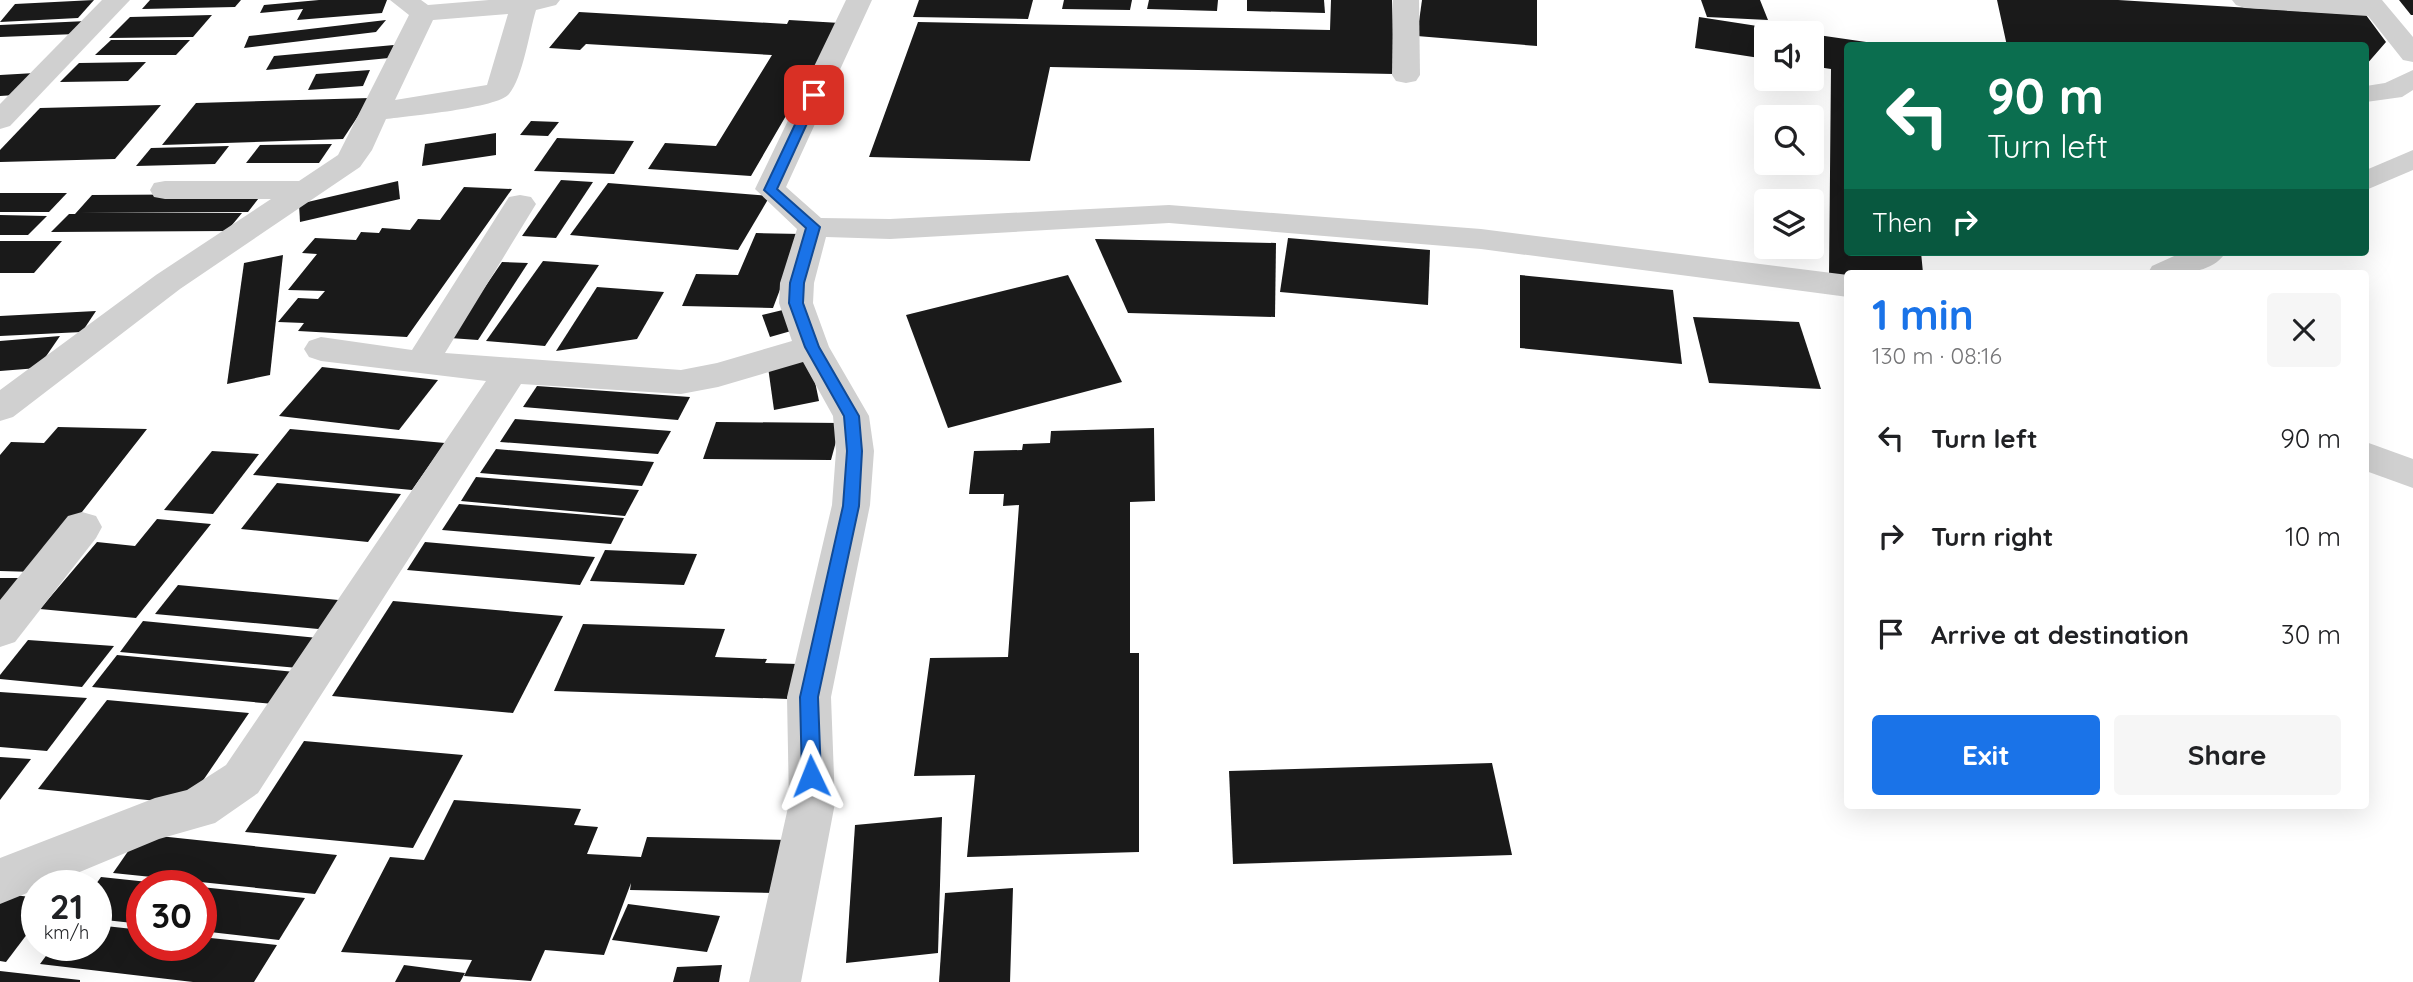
<!DOCTYPE html>
<html lang="en">
<head>
<meta charset="utf-8">
<style>
  :root { --surface:#fff; --page:#f6f6f6; --text:#202124; --muted:#757577; --accent:#1a73e8 }
  body { margin:0; font-family:Quicksand,sans-serif; background:var(--page); color:var(--text); height:100vh; display:flex; flex-direction:column; font-size:26px; white-space:nowrap }
  * { box-sizing:border-box; margin:0 }
  p { font-size:23px; color:var(--muted) }
  .icon { flex:none; width:38px; height:38px; fill:none; stroke:currentColor; stroke-width:2; stroke-linecap:round; stroke-linejoin:round }
  .map { position:relative; flex:1; overflow:hidden }
  .drawer { position:absolute; left:1844px; top:270px; width:525px; height:539px; display:flex; flex-direction:column; background:var(--surface); border-radius:7px; box-shadow:0 7px 28px #0002 }
  .drawer>* { flex:none }
  .guide { position:absolute; left:1844px; top:42px; width:525px; height:214px; border-radius:7px; box-shadow:0 7px 28px #0002; background:#0b6e4f; color:#fff; overflow:hidden }
  .tools { position:absolute; left:1754px; top:21px; display:grid; gap:14px }
  .tools a { display:grid; place-items:center; width:70px; height:70px; border-radius:7px; background:var(--surface); box-shadow:0 7px 28px #0002; font-size:35px }
  .speed { position:absolute; left:21px; top:870px; display:flex; gap:14px; font-size:35px; font-weight:700; text-align:center }
  .speed>* { display:grid; place-content:center; width:91px; height:91px; border-radius:50%; background:var(--surface); box-shadow:0 7px 28px #0002; line-height:1 }
  .speed small { font-size:18px; font-weight:400 }
  .speed .limit { border:10px solid #d22; background:#fff; color:#111 }
  .pin { position:absolute; display:grid; place-items:center; width:60px; height:60px; color:#fff; margin:-30px; border-radius:14px; box-shadow:0 4px 10px #0006 }
  .me { position:absolute; width:77px; margin:-38px; rotate:358deg; stroke-linejoin:round; filter:drop-shadow(0 0 5px #0008) }
  .turn { display:flex; align-items:center; gap:24px; height:147px; padding:0 28px; font-size:32px }
  .turn .icon { width:91px; height:91px; stroke-width:2.5 }
  .turn b { display:block; font-size:49px; line-height:60px }
  .then { display:flex; align-items:center; height:66px; padding:0 28px; background:#0003; gap:14px; font-size:26px }
  .round { display:grid; place-items:center; flex:none; width:74px; height:74px; border-radius:7px; background:var(--page) }
  .summary { display:flex; align-items:center; justify-content:space-between; height:119px; padding:0 28px }
  h1 { font-size:42px; font-weight:700; line-height:52px; color:var(--accent) }
  .primary-button { display:flex; gap:14px; margin-top:auto; padding:14px 28px }
  .primary-button a { flex:1; height:80px; border-radius:7px; background:var(--accent); color:#fff; font-size:28px; font-weight:700; line-height:80px; text-align:center }
  .primary-button a+a { background:var(--page); color:var(--text) }
  ul { padding:0; list-style:none }
  li { display:flex; align-items:center; gap:21px; height:98px; padding:0 28px }
  li div { flex:1 }
  li b { display:block; font-size:26px }
  li em { font-style:normal }
  .map>svg:first-child { display:block }
  .building { fill:#1a1a1a }
  .lines { fill:none; stroke-linecap:round; stroke-linejoin:round }
  .minor { fill:#d0d0d0; fill-rule:evenodd }
  .route { fill:#1a73e8; stroke:#114b97; stroke-width:2 }
</style>
</head>
<body>
<div class="map">
<svg width="2413" height="982" viewBox="0 0 2413 982">
  <rect width="100%" height="100%" fill="#fff"/>
  <!-- building -->
  <g class="building">
    <polygon points="94,0 78,18 0,22 15,4"/>
    <polygon points="150,0 241,0 235,7 142,9"/>
    <polygon points="319,0 387,0 382,13 297,20 303,9 260,13 264,5"/>
    <polygon points="919,0 1033,0 1028,19 913,17"/>
    <polygon points="1064,0 1132,0 1130,10 1062,9"/>
    <polygon points="1149,0 1218,0 1217,11 1147,9"/>
    <polygon points="1247,0 1324,0 1325,13 1247,11"/>
    <polygon points="1331,0 1392,0 1394,74 1050,67 1030,161 869,157 918,22 1330,30"/>
    <polygon points="1422,0 1537,0 1537,46 1417,36"/>
    <polygon points="1701,0 1760,0 1768,20 1707,17"/>
    <polygon points="1997,0 2118,0 2366,15 2386,42 2366,65 2366,46 2007,46"/>
    <polygon points="2399,0 2413,0 2413,15 2411,15"/>
    <polygon points="579,12 787,24 789,20 840,23 751,176 648,169 665,143 716,146 772,55 586,44 580,50 549,48"/>
    <polygon points="212,15 193,37 109,38 130,17"/>
    <polygon points="1699,17 1796,32 1796,33 1766,33 1766,59 1695,48"/>
    <polygon points="386,20 376,32 244,48 249,36"/>
    <polygon points="87,21 76,34 0,37 0,25"/>
    <polygon points="1811,34 1880,44 1848,46 1848,252 1921,252 1923,273 1848,273 1848,280 1829,276 1831,69 1811,66"/>
    <polygon points="111,40 190,40 176,55 95,55"/>
    <polygon points="394,45 389,58 266,70 274,56"/>
    <polygon points="146,62 128,81 60,82 79,63"/>
    <polygon points="370,70 363,86 308,90 316,74"/>
    <polygon points="35,73 15,95 0,96 0,75"/>
    <polygon points="370,98 343,139 162,145 196,103"/>
    <polygon points="161,105 115,159 0,162 0,150 40,108"/>
    <polygon points="531,121 559,122 548,136 520,135"/>
    <polygon points="496,133 496,155 422,166 425,144"/>
    <polygon points="557,138 634,141 614,174 534,171"/>
    <polygon points="332,144 319,163 246,163 260,145"/>
    <polygon points="229,146 215,164 136,166 151,148"/>
    <polygon points="561,180 593,182 556,238 522,236"/>
    <polygon points="398,181 400,199 300,222 299,204"/>
    <polygon points="608,183 770,196 738,250 570,235"/>
    <polygon points="464,187 512,189 407,337 298,331 304,323 278,322 298,298 318,299 325,291 288,290 317,254 302,253 315,238 356,240 361,232 379,233 382,228 410,230 418,219 440,220"/>
    <polygon points="0,193 67,193 49,212 0,212"/>
    <polygon points="262,194 248,212 80,213 242,213 227,231 51,232 69,214 75,214 92,195"/>
    <polygon points="0,215 47,216 28,235 0,235"/>
    <polygon points="756,233 801,234 773,308 682,306 696,274 738,275"/>
    <polygon points="1288,238 1430,250 1428,305 1280,292"/>
    <polygon points="1095,239 1276,243 1275,317 1128,313"/>
    <polygon points="0,241 62,241 34,273 0,273"/>
    <polygon points="283,255 270,375 227,384 244,263"/>
    <polygon points="543,261 599,265 545,346 486,341"/>
    <polygon points="502,262 528,263 478,340 450,338"/>
    <polygon points="1068,275 1122,382 948,428 906,315"/>
    <polygon points="1520,275 1673,290 1682,364 1520,348"/>
    <polygon points="597,287 664,292 637,339 556,351"/>
    <polygon points="791,308 798,329 770,337 762,315"/>
    <polygon points="96,311 82,332 0,336 0,316"/>
    <polygon points="1693,317 1799,322 1821,389 1709,383"/>
    <polygon points="60,336 38,368 0,371 0,341"/>
    <polygon points="810,358 819,401 774,410 768,367"/>
    <polygon points="322,367 438,380 399,430 279,416"/>
    <polygon points="537,386 690,397 678,420 523,407"/>
    <polygon points="515,419 671,431 658,454 500,442"/>
    <polygon points="716,422 841,423 831,460 703,459"/>
    <polygon points="58,427 147,429 35,572 0,571 0,455 11,442 44,443"/>
    <polygon points="1154,428 1155,501 1130,502 1130,653 1139,653 1139,852 967,857 975,775 914,776 930,658 1008,657 1019,505 1003,506 1004,494 969,494 974,451 1022,450 1023,444 1050,443 1051,431"/>
    <polygon points="290,429 445,443 412,490 253,475"/>
    <polygon points="496,449 654,462 642,486 480,473"/>
    <polygon points="212,451 259,454 213,514 164,510"/>
    <polygon points="476,477 639,490 625,516 461,501"/>
    <polygon points="277,483 401,494 368,542 241,529"/>
    <polygon points="459,504 624,518 611,544 442,530"/>
    <polygon points="157,519 211,524 136,618 40,609 97,542 135,546"/>
    <polygon points="425,542 595,557 580,585 407,570"/>
    <polygon points="605,550 697,554 684,585 590,581"/>
    <polygon points="0,578 20,578 0,604"/>
    <polygon points="178,585 349,601 329,630 155,614"/>
    <polygon points="393,601 563,616 513,713 332,696"/>
    <polygon points="143,621 318,638 298,668 120,652"/>
    <polygon points="583,624 725,629 715,657 767,659 765,663 798,664 788,699 554,691"/>
    <polygon points="28,640 114,646 82,687 0,679 0,675"/>
    <polygon points="117,655 295,672 274,704 92,687"/>
    <polygon points="0,692 87,698 47,751 0,747"/>
    <polygon points="107,700 249,713 187,804 38,789"/>
    <polygon points="304,741 463,755 413,848 245,832"/>
    <polygon points="0,757 31,759 0,800"/>
    <polygon points="1492,763 1512,855 1233,864 1229,771"/>
    <polygon points="454,800 581,809 574,825 598,827 587,854 641,857 647,837 791,840 777,893 630,890 631,883 604,955 545,950 531,981 464,976 472,960 341,952 390,857 424,860"/>
    <polygon points="942,817 938,953 846,963 855,825"/>
    <polygon points="140,834 337,855 315,894 113,873"/>
    <polygon points="101,877 167,884 167,886 142,886 142,924 96,919 96,884"/>
    <polygon points="201,887 305,898 279,940 201,931"/>
    <polygon points="1013,888 1010,982 939,982 945,893"/>
    <polygon points="0,893 37,898 37,921 6,962 0,961"/>
    <polygon points="628,904 720,916 707,952 612,940"/>
    <polygon points="96,925 142,930 142,945 201,945 201,937 277,945 254,982 193,982 40,964 54,945 96,945"/>
    <polygon points="404,965 465,973 460,982 395,982"/>
    <polygon points="722,965 719,982 673,982 677,967"/>
    <polygon points="0,971 80,980 80,982 0,982"/>
  </g>
  <g class="lines">
    <!-- minor -->
    <g class="minor">
      <polygon points="102,0 130,0 10,126 0,129 0,104"/>
      <path d="M 390,0 L 421,0 L 428,5 L 489,0 L 560,0 L 556,5 L 536,10 C 529,33 523,77 509,94 C 498,108 409,116 386,119 L 372,150 L 360,167 L 180,289 L 13,417 L 0,421 L 0,390 L 156,275 L 271,199 L 165,199 L 154,197 L 150,190 L 154,183 L 165,181 L 299,181 L 338,155 L 409,15 ZM 508,14 L 487,85 L 395,100 L 433,20 Z"/>
      <polygon points="846,0 872,0 786,187 821,218 890,219 1169,205 1481,229 1848,275 1848,297 1481,249 1169,223 890,239 826,237 814,283 813,303 829,347 869,416 874,451 870,505 831,697 835,803 801,982 749,982 789,803 787,697 832,505 836,451 833,416 803,362 718,387 681,394 521,384 258,793 215,823 159,839 46,886 37,886 37,889 0,904 0,858 155,798 187,790 226,765 486,381 321,361 309,357 304,349 309,341 321,337 412,350 509,197 520,195 531,197 536,204 445,353 681,370 717,363 792,341 779,303 780,283 797,229 755,189"/>
      <polygon points="1393,0 1419,0 1420,75 1416,81 1406,83 1396,81 1392,75"/>
      <polygon points="2232,0 2382,0 2413,37 2413,62 2403,60 2368,16 2245,8 2236,5"/>
      <polygon points="2413,70 2413,90 2402,97 2366,102 2366,86 2385,83"/>
      <polygon points="2413,150 2413,170 2366,190 2366,170"/>
      <path d="M 2183,252 L 2226,252 C 2210,277 2174,273 2148,273 L 2152,266 Z"/>
      <polygon points="2366,442 2413,459 2413,488 2366,471"/>
      <polygon points="82,512 96,516 102,527 96,538 15,642 0,647 0,600 68,516"/>
    </g>
  </g>
  <!-- route -->
  <polygon class="route" points="814,91 820,95 777,189 820,227 804,283 803,303 819,347 859,416 862,451 859,506 818,697 821,776 818,782 811,785 805,782 802,776 800,697 843,506 847,451 844,416 805,347 789,303 790,283 806,228 764,190 809,95"/>
</svg>
<div class="tools">
<a><svg class="icon" aria-label="sound" viewBox="0 0 24 24"><path d="M4 9h4l5-4v14l-5-4H4zM17 9q2 3 0 6"/></svg></a>
<a><svg class="icon" aria-label="search" viewBox="0 0 24 24"><circle cx="10" cy="10" r="6"/><path d="M15 15l6 6"/></svg></a>
<a><svg class="icon" aria-label="layers" viewBox="0 0 24 24"><path d="M12 4l9 5-9 5-9-5zM3 14l9 5 9-5"/></svg></a>
</div>
<div class="speed"><div>21<small>km/h</small></div><div class="limit">30</div></div>
<div class="pin" style="left:814px;top:95px;background:#d93025"><svg class="icon" aria-label="arrive" viewBox="0 0 24 24"><path d="M6 21V4h12l-3 4 3 4H6"/></svg></div>
<svg class="me" style="left:811px;top:776px" viewBox="-20 -20 40 40"><path d="M0-17L14 15 0 8-14 15z" fill="#1a73e8" stroke="#fff" stroke-width="4"/></svg>
<div class="guide">
<div class="turn"><svg class="icon" aria-label="left" viewBox="0 0 24 24"><path d="M17 20v-9H6M10 6l-5 5 5 5"/></svg><div><b>90 m</b>Turn left</div></div>
<div class="then">Then<svg class="icon" aria-label="right" viewBox="0 0 24 24"><path d="M7 20v-9h11M14 6l5 5-5 5"/></svg></div>
</div>
<section class="drawer">
<div class="summary"><div><h1>1 min</h1><p>130 m · 08:16</p></div><a class="round"><svg class="icon" aria-label="close" viewBox="0 0 24 24"><path d="M6 6l12 12M18 6L6 18"/></svg></a></div>
<ul>
<li><svg class="icon" aria-label="left" viewBox="0 0 24 24"><path d="M17 20v-9H6M10 6l-5 5 5 5"/></svg><div><b>Turn left</b></div><em>90 m</em></li>
<li><svg class="icon" aria-label="right" viewBox="0 0 24 24"><path d="M7 20v-9h11M14 6l5 5-5 5"/></svg><div><b>Turn right</b></div><em>10 m</em></li>
<li><svg class="icon" aria-label="arrive" viewBox="0 0 24 24"><path d="M6 21V4h12l-3 4 3 4H6"/></svg><div><b>Arrive at destination</b></div><em>30 m</em></li>
</ul>
<div class="primary-button"><a>Exit</a><a>Share</a></div>
</section>
</div>
</body>
</html>
